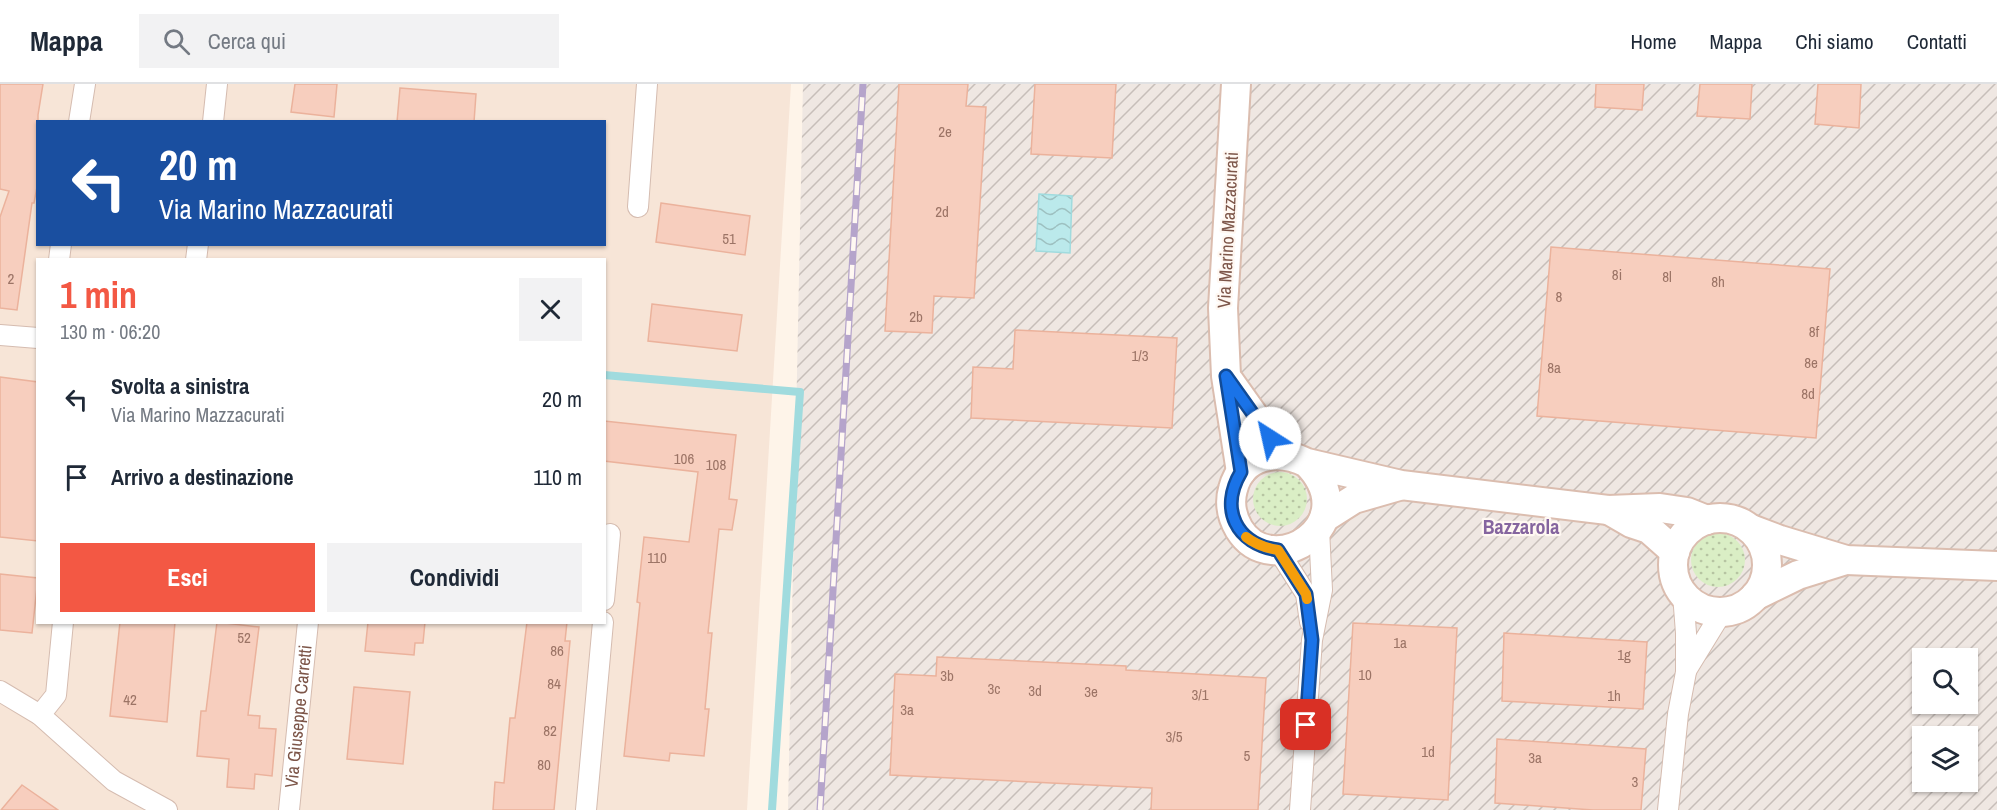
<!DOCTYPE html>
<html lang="it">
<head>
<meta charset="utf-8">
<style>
  :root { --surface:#fff; --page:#f2f2f3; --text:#1f2937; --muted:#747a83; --line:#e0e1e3; --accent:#f35844 }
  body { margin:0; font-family:"Archivo Narrow",sans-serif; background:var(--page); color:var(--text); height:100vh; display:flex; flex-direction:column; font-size:22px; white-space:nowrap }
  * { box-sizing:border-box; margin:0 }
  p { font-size:20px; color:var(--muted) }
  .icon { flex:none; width:33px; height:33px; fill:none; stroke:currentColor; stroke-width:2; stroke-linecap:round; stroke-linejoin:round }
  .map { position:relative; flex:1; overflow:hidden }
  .panel { position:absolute; left:36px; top:174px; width:570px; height:366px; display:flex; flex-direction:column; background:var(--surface); border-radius:0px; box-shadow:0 2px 4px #0004 }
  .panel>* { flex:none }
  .hud { position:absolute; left:36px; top:36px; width:570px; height:126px; border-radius:0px; box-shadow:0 2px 4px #0004; background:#1a4fa0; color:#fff; overflow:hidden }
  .controls { position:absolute; left:1912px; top:564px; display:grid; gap:12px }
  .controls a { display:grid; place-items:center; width:66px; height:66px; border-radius:0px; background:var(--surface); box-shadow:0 2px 4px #0004; font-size:30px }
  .pin { position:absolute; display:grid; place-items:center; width:51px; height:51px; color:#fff; margin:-26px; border-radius:12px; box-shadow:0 3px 9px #0006 }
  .me { position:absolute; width:66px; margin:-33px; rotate:325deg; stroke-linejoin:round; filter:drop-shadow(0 0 4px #0008) }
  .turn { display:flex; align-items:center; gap:21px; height:126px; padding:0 24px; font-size:27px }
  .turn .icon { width:78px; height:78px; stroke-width:2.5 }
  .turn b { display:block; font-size:42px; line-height:51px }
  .round { display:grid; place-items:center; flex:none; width:63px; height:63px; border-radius:0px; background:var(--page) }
  .overview { display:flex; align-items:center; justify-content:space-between; height:102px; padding:0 24px }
  h1 { font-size:36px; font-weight:700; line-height:45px; color:var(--accent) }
  .action { display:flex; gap:12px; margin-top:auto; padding:12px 24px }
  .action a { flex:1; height:69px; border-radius:0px; background:var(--accent); color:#fff; font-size:24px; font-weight:700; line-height:69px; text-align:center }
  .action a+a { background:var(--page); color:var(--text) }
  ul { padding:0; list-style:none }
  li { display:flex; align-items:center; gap:18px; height:78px; padding:0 24px }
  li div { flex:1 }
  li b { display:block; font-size:22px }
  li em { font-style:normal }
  header { display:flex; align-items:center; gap:36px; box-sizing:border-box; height:84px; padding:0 30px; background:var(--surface); border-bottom:2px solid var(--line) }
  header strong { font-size:28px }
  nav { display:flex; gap:33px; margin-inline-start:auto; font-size:21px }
  .search { width:420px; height:54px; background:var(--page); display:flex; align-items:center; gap:15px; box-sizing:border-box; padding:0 21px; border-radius:0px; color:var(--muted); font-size:22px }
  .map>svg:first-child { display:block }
  .residential { fill:#f7e5d7; fill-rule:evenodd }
  .industrial { fill:url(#industrial-furrows); fill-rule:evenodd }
  .grass { fill:url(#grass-dots) }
  .water { fill:url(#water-waves); stroke:#a0dbde; stroke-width:1.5 }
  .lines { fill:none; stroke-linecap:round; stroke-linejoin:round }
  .stream { stroke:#a0dbde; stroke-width:8 }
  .building { fill:#f7cebe; stroke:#ebb29c; stroke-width:1.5 }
  .street-casing { stroke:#d5bcb0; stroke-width:22 }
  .secondary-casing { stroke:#dbbdaf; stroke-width:32 }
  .street { stroke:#fff; stroke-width:20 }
  .secondary { stroke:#fff; stroke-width:28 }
  .rail-casing { stroke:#b5a4cb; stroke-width:7 }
  .rail { stroke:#fff8f2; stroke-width:4.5; stroke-dasharray:14; stroke-linecap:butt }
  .route-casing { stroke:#114b97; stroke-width:15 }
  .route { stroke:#1a73e8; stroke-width:10 }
  .slow { stroke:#f59e0b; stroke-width:10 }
  .labels { text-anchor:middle; stroke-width:4.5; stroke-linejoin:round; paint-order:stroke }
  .number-label { font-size:15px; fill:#9c7466 }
  .street-label { font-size:18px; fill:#7d5649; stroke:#fff8f2 }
  .neighbourhood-label { font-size:20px; font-weight:bold; fill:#85659f; stroke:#fff8f2 }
</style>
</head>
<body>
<header>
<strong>Mappa</strong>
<div class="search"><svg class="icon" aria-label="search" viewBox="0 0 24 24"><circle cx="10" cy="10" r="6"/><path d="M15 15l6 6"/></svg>Cerca qui</div>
<nav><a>Home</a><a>Mappa</a><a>Chi siamo</a><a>Contatti</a></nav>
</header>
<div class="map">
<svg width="1997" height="726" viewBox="0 0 1997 726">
  <defs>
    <pattern id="industrial-furrows" width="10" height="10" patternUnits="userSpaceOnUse" patternTransform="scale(1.5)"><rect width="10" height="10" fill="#efe7e2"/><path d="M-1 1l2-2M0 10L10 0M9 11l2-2" fill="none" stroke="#c7beb9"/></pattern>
    <pattern id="grass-dots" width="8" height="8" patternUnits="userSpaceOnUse" patternTransform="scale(1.5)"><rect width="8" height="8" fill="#daeec5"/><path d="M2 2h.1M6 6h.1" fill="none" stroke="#b6c4a2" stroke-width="1.8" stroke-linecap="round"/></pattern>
    <pattern id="water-waves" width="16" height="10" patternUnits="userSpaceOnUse" patternTransform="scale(1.5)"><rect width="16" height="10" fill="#bbe9eb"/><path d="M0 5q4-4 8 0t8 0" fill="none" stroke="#9dc0c0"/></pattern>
  </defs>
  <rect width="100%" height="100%" fill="#fef4e9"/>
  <!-- residential -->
  <path class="residential" d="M 0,0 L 791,0 L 747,726 L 0,726 ZM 38,38 L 604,38 L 604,160 L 38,160 ZM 38,176 L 604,176 L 604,538 L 38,538 Z"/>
  <!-- industrial -->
  <path class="industrial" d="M 803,0 L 1997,0 L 1997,726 L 788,726 ZM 1923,574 L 1968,574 L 1968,620 L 1923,620 ZM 1923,652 L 1968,652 L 1968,698 L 1923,698 Z"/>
  <!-- grass -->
  <g class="grass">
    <circle cx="1280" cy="415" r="27"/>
    <circle cx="1718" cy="476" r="27"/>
  </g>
  <!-- water -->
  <polygon class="water" points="1039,110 1072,112 1070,169 1036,167"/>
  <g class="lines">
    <!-- stream -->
    <polyline class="stream" points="604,291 800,308 772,726"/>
  </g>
  <!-- building -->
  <g class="building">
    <polygon points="0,0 43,0 38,31 38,98 34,119 32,119 17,226 0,224 0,133 9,107 0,105"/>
    <polygon points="295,0 337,0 334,33 291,28"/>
    <polygon points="899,0 968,0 966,22 986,23 974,214 934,212 932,249 885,247"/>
    <polygon points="1035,0 1116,0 1112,74 1031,70"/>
    <polygon points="1596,0 1644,0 1642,26 1595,23"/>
    <polygon points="1700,0 1752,0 1750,35 1697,32"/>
    <polygon points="1818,0 1861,0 1859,44 1815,40"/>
    <polygon points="400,4 476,10 474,38 397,38"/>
    <polygon points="661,119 750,132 745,171 656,158"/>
    <polygon points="1551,163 1830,185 1816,354 1537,332"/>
    <polygon points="652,220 742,231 737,267 648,257"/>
    <polygon points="1015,246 1177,254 1172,344 971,334 973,283 1013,285"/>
    <polygon points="0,293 38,298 38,457 0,453"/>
    <polygon points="604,337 736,351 729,415 737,416 732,446 719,445 708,549 712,549 705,625 709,625 704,672 670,669 669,677 624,672 640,519 637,518 644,453 689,458 698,388 604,377"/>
    <polygon points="0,490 38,494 32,549 0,546"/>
    <polygon points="120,538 175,538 167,638 110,632"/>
    <polygon points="217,538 259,543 248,631 260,632 259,644 276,645 272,692 255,690 254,705 227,703 229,675 197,672 201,627 206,627"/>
    <polygon points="368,538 425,538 423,559 415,559 414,571 365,567"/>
    <polygon points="527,538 567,538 565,557 570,557 554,726 493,726 495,698 504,699 510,634 515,634"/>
    <polygon points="1353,539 1457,544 1448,716 1343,710"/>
    <polygon points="1504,549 1647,558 1643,625 1502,617"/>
    <polygon points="937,573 1126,582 1126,586 1266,594 1258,726 1151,726 1152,704 890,691 895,590 936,592"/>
    <polygon points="354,603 410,608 403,680 347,675"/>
    <polygon points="1497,655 1646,665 1641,726 1593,726 1495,719"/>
    <polygon points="22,701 58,726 1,726"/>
  </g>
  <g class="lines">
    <!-- street casing -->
    <g class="street-casing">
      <g id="street">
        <polyline points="79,38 85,0"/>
        <polyline points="213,38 217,0"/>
        <polyline points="638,123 647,0"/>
        <polyline points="59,176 61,160"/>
        <polyline points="196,176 198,160"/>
        <polyline points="0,251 38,254"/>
        <polyline points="1278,466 1306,510 1310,538"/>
        <polyline points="604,516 610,450"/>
        <polyline points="1687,585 1722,528"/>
        <polyline points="0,607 40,631 114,697 167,726"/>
        <polyline points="40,631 56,611 63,538"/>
        <path id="s1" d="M 289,726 L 308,538"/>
        <polyline points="586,726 603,538"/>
        <polyline points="1300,726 1312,556 1322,506 1319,445"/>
        <polyline points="1668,726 1678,630 1686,588 1686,549 1683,510"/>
      </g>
    </g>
    <!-- secondary casing -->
    <g class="secondary-casing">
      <g id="secondary">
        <polyline points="1236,0 1223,224 1226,292 1241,388"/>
        <polyline points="1230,298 1281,370"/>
        <path d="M 1307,379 C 1367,440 1272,499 1239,445 C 1232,433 1229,419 1233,405 C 1242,369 1279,365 1307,379 L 1401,401 L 1608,426 L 1660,424 L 1687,428 L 1707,436"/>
        <polyline points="1612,428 1631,439 1649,445 1675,468"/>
        <polyline points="1324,434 1354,415 1399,402"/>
        <circle cx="1720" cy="481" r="47"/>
        <polyline points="1751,445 1780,456 1846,476 1997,482"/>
        <polyline points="1755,512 1798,491 1846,476"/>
      </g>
    </g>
    <!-- street -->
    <use href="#street" class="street"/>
    <!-- secondary -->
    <use href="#secondary" class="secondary"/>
    <!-- rail casing -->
    <g class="rail-casing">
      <polyline id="rail" points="820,726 863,0"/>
    </g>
    <!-- rail -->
    <use href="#rail" class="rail"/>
  </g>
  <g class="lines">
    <!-- route casing -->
    <g class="route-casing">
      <path id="route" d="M 1270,354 L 1226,292 L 1241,388 C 1219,425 1236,460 1278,466 L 1306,510 L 1312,556 L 1306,641"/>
    </g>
    <!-- route -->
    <use href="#route" class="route"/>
    <!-- slow -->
    <path class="slow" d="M 1246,453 C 1256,461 1266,464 1278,466 L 1306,510 L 1307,515"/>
  </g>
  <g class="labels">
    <!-- number labels -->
    <g class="number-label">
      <text x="945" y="53">2e</text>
      <text x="942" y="133">2d</text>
      <text x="729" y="160">51</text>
      <text x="1617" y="196">8i</text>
      <text x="1667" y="198">8l</text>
      <text x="11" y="200">2</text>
      <text x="1718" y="203">8h</text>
      <text x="1559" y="218">8</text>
      <text x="916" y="238">2b</text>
      <text x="1814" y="253">8f</text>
      <text x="1140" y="277">1/3</text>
      <text x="1811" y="284">8e</text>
      <text x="1554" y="289">8a</text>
      <text x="1808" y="315">8d</text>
      <text x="684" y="380">106</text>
      <text x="716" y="386">108</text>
      <text x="657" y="479">110</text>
      <text x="244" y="559">52</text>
      <text x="1400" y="564">1a</text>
      <text x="557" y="572">86</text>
      <text x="1624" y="576">1g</text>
      <text x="1365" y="596">10</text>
      <text x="947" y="597">3b</text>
      <text x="554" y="605">84</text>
      <text x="994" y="610">3c</text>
      <text x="1035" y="612">3d</text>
      <text x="1091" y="613">3e</text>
      <text x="1200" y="616">3/1</text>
      <text x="1614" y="617">1h</text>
      <text x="130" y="621">42</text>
      <text x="907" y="631">3a</text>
      <text x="550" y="652">82</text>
      <text x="1174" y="658">3/5</text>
      <text x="1428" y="673">1d</text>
      <text x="1247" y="677">5</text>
      <text x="1535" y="679">3a</text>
      <text x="544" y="686">80</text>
      <text x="1635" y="703">3</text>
    </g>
    <!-- street labels -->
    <g class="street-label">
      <text transform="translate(1228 146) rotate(-87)" y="6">Via Marino Mazzacurati</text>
      <text dy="6" stroke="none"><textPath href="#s1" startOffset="94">Via Giuseppe Carretti</textPath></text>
    </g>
    <!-- neighbourhood labels -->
    <g class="neighbourhood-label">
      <text x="1521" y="450">Bazzarola</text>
    </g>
  </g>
</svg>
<div class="controls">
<a><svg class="icon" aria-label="search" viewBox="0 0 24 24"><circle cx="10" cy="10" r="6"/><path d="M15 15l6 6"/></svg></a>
<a><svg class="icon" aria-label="layers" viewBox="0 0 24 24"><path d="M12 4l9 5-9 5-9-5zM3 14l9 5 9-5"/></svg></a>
</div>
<div class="pin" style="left:1306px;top:641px;background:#d93025"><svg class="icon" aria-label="arrive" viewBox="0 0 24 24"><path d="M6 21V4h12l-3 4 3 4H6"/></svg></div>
<svg class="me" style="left:1270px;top:354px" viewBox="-20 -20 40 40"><circle r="19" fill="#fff"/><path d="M0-13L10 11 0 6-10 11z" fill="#1a73e8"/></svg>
<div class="hud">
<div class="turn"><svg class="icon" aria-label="left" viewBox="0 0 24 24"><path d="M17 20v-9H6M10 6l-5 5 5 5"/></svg><div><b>20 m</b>Via Marino Mazzacurati</div></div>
</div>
<section class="panel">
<div class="overview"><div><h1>1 min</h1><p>130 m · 06:20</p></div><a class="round"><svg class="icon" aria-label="close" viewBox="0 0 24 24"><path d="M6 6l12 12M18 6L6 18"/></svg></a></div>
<ul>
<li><svg class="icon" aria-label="left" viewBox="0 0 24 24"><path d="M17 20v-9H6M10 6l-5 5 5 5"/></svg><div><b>Svolta a sinistra</b><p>Via Marino Mazzacurati</p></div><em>20 m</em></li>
<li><svg class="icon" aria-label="arrive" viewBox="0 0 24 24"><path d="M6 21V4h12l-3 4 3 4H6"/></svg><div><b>Arrivo a destinazione</b></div><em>110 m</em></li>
</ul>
<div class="action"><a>Esci</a><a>Condividi</a></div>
</section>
</div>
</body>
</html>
